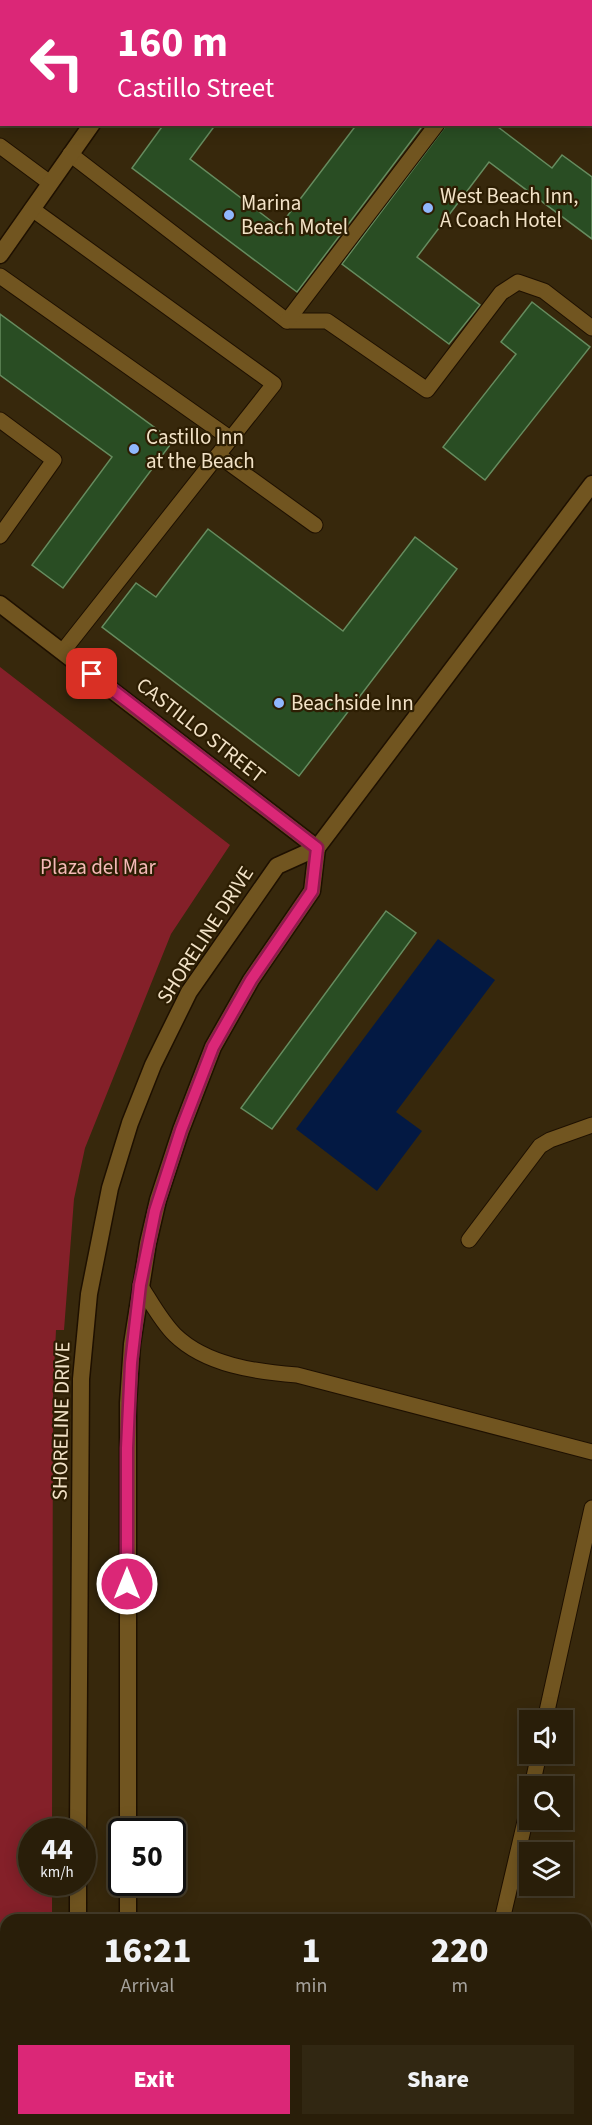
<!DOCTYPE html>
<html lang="en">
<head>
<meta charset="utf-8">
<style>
  :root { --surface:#291e09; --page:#312712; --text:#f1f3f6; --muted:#a5a29c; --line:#453c2a; --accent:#db2777 }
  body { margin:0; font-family:"Source Sans 3",sans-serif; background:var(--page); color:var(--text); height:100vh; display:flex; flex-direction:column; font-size:22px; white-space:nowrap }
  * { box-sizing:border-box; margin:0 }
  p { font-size:20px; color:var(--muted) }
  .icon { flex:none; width:33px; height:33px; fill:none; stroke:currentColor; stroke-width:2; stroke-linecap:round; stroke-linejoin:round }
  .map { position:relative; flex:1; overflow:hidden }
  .side { position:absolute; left:0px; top:1914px; width:592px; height:212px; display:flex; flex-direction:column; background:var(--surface); border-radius:18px 18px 0 0; box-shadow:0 3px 15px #0003,0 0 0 2px var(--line) }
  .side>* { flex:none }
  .guide { position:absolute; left:0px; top:0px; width:592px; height:126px; box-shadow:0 3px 15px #0003,0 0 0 2px var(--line); background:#db2777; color:#fff; overflow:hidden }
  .fabs { position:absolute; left:519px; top:1710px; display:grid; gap:12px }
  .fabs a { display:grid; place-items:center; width:54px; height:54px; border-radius:0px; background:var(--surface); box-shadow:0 3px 15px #0003,0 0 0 2px var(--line); font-size:30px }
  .speed { position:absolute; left:18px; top:1818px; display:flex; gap:12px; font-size:30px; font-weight:700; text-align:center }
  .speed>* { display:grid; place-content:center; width:78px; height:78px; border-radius:50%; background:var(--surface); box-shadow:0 3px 15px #0003,0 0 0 2px var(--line); line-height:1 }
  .speed small { font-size:15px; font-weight:400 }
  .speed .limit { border:3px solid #111; border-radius:9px; background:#fff; color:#111 }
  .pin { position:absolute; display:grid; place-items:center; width:51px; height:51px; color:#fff; margin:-26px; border-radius:12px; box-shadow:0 3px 9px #0006 }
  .me { position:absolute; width:66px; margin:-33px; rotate:0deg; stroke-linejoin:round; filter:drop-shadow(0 0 4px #0008) }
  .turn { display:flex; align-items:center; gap:21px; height:126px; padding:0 18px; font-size:27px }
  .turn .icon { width:78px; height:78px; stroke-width:2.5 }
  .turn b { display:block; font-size:42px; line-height:51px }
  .eta { display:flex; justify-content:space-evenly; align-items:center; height:102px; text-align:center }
  .eta b { font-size:36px; font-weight:800; line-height:42px }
  .action { display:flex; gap:12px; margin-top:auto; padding:12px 18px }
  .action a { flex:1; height:69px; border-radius:0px; background:var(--accent); color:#fff; font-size:24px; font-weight:800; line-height:69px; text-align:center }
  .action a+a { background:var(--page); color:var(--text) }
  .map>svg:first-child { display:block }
  .green { fill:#842029 }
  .water { fill:#031943 }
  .building { fill:#294d23; stroke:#668c5f; stroke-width:1.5 }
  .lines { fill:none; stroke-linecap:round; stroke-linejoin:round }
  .service-casing { stroke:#1e1000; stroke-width:17 }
  .minor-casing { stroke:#1e1000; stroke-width:19 }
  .secondary-casing { stroke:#1e1000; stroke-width:19 }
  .service { stroke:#715520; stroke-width:15 }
  .minor { stroke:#715520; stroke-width:16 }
  .secondary { stroke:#715520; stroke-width:16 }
  .route-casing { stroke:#8e194d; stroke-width:15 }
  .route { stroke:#db2777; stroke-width:10 }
  .poi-dot { fill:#90b8fd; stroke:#2d1e03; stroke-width:2 }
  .labels { text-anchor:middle; stroke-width:4.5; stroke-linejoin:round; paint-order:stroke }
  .poi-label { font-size:21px; fill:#f2e2c7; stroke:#2d1e03; text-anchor:start }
  .street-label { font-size:21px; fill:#f2e2c7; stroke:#2d1e03 }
  .park-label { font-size:21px; fill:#f5b9b7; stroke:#2d1e03 }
</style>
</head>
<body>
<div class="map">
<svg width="592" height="2125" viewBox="0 0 592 2125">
  <rect width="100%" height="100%" fill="#37280c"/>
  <!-- green -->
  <polygon class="green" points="0,667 230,845 171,934 85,1148 74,1199 64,1330 56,1330 53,1392 52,1831 32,1832 32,1882 52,1883 52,1920 6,1920 6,2120 52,2120 52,2125 0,2125"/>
  <!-- water -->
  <g class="water">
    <polygon points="438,939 495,980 396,1112 422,1131 377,1191 296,1129"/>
    <polygon points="592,2003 592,2125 529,2125 531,2120 586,2120 587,2014"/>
  </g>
  <!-- building -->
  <g class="building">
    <polygon points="164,124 216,124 190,159 279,227 357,124 424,124 297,292 132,168"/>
    <polygon points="447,124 494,124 552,168 562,155 592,177 592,239 489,162 417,257 480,305 449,344 342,264"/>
    <polygon points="532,302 590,347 485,480 443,447 516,354 501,342"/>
    <polygon points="0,314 173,441 63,588 32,565 112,457 0,375"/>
    <polygon points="208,529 343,631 415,537 457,569 299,776 102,627 136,583 156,597"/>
    <polygon points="386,911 416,933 272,1129 241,1108"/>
  </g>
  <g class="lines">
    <!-- service casing -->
    <g class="service-casing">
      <g id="service">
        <polyline points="591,41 592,40"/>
        <polyline points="0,146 50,183"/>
        <polyline points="70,154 287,321 327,321 427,390 501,293 518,282 544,291 592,328"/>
        <polyline points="32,209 274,384 63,651"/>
        <polyline points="0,276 231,439"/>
        <polyline points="287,321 437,124"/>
        <polyline points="0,420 54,460 0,536"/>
        <polyline points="218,455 315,525"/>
        <polyline points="469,1240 540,1146 550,1140 592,1125"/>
        <path d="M 140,1285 C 151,1302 161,1321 175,1335 C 206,1365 256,1372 297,1375 L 592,1452"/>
        <polyline points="545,1720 592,1508"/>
        <polyline points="532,1786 539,1754"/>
        <polyline points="502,1920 530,1800"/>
        <polyline points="417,2125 420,2120"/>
      </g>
    </g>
    <!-- minor casing -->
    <g class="minor-casing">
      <g id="minor">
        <polyline points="439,0 441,2"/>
        <polyline points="184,2 185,0"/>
        <polyline points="591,113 592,113"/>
        <polyline points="0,255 92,124"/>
      </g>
    </g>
    <!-- secondary casing -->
    <g class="secondary-casing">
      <g id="secondary">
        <polyline points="0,604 317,848"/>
        <polyline points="78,1832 81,1379 89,1294 110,1188 130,1123 153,1065 189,992 277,866 317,848 592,484"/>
        <polyline points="128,1832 128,1403 132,1344 148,1243 158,1200 181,1130 213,1047 251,980 312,891 317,848"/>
        <polyline points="128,1882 128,1920"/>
        <polyline points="78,1920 78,1882"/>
        <polyline points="78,2120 78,2125"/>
        <polyline points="128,2125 128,2120"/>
      </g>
    </g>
    <!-- service -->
    <use href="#service" class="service"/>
    <!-- minor -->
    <use href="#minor" class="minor"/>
    <!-- secondary -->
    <use href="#secondary" class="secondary"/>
  </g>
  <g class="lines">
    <!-- route casing -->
    <g class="route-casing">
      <polyline id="route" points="92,674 317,848 312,891 251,980 213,1047 181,1130 155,1211 140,1285 131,1363 127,1448 127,1584"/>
    </g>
    <!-- route -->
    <use href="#route" class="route"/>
  </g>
  <!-- markers -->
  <g class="poi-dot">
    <circle cx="428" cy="208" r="6"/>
    <circle cx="229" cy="215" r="6"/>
    <circle cx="134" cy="449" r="6"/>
    <circle cx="279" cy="703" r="6"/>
  </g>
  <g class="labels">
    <!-- poi labels -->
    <g class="poi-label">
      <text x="440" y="203">West Beach Inn,<tspan x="440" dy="24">A Coach Hotel</tspan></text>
      <text x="241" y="210">Marina<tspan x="241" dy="24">Beach Motel</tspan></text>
      <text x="146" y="444">Castillo Inn<tspan x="146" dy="24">at the Beach</tspan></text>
      <text x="291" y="710">Beachside Inn</text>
    </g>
    <!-- street labels -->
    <g class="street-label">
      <text transform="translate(201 730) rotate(38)" y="7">CASTILLO STREET</text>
      <text transform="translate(205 935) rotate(-57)" y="7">SHORELINE DRIVE</text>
      <text transform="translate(61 1421) rotate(-89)" y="7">SHORELINE DRIVE</text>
    </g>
    <!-- park labels -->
    <g class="park-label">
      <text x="98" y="874">Plaza del Mar</text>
    </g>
  </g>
</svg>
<div class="fabs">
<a><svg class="icon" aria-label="sound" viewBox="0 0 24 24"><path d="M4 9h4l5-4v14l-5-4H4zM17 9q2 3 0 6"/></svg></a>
<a><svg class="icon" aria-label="search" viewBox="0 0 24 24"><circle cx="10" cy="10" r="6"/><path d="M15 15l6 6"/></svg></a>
<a><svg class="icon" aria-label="layers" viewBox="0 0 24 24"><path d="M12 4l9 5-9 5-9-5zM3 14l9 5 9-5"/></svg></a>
</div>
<div class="speed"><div>44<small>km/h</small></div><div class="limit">50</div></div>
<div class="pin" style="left:92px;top:674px;background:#d93025"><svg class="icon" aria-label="arrive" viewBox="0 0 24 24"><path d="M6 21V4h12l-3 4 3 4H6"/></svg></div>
<svg class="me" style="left:127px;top:1584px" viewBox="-20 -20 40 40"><circle r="17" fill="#db2777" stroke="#fff" stroke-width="3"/><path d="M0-11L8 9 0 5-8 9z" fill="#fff"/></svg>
<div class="guide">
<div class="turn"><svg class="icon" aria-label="left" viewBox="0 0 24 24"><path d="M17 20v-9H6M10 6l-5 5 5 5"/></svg><div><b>160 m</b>Castillo Street</div></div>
</div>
<section class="side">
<div class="eta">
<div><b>16:21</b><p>Arrival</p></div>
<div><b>1</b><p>min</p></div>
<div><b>220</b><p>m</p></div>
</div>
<div class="action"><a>Exit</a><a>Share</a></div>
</section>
</div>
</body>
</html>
